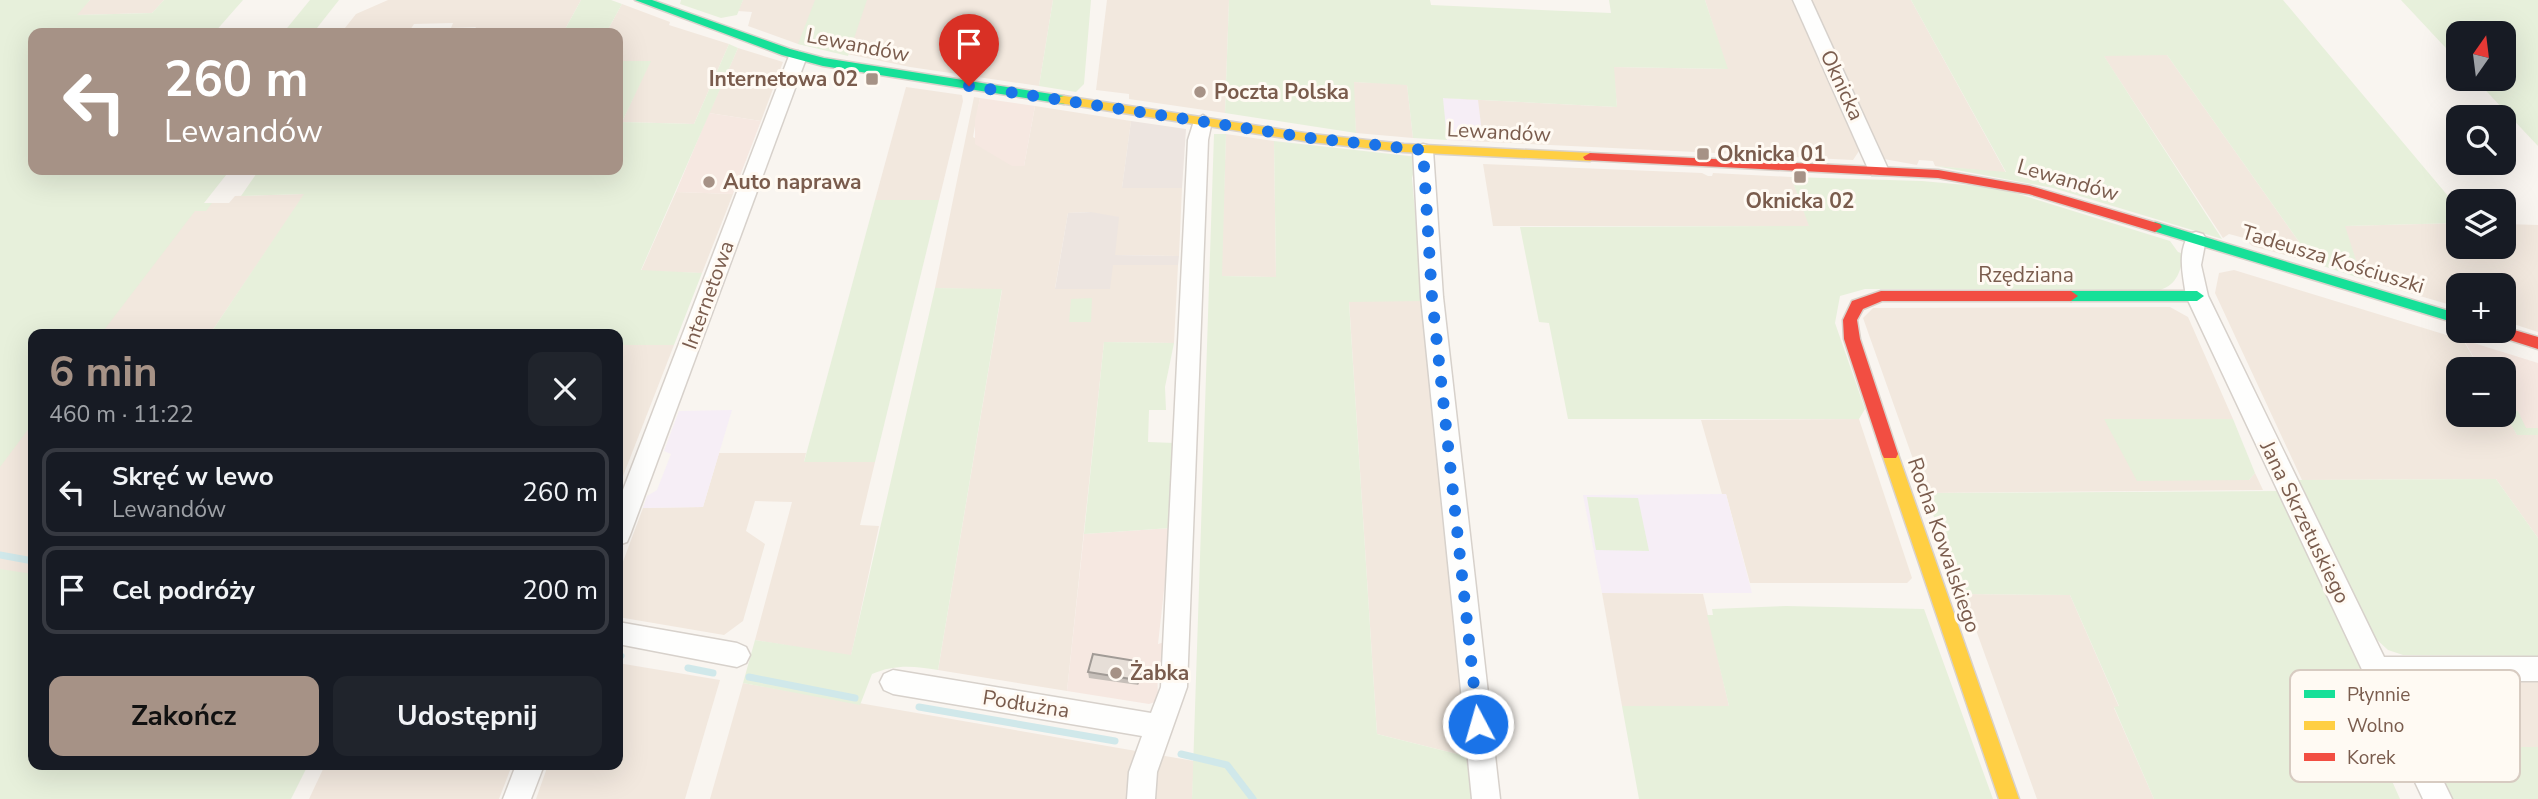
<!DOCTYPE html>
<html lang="pl">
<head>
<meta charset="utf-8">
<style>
  :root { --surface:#171b24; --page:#20242c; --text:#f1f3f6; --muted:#9ea1a6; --line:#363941; --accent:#a69286 }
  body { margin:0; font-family:"Nunito Sans",sans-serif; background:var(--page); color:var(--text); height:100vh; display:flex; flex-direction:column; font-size:26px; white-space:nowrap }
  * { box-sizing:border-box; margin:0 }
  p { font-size:23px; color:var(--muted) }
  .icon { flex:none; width:38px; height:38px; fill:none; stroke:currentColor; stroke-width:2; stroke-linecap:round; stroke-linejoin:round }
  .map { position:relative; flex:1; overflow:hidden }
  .side { position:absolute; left:28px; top:329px; width:595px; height:441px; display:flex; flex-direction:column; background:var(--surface); border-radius:14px; box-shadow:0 7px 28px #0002 }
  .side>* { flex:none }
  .top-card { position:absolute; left:28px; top:28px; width:595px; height:147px; border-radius:14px; box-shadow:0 7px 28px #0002; background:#a69286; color:#fff; overflow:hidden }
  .needle { width:46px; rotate:14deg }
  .buttons { position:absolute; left:2446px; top:21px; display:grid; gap:14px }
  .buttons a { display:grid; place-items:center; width:70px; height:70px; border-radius:14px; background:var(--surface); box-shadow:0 7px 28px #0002; font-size:35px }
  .pin { position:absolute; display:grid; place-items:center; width:60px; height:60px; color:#fff; margin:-72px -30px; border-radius:50% 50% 50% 0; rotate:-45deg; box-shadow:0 0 7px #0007 }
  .pin .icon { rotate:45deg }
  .me { position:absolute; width:77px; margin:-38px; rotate:354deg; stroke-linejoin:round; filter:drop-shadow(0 0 5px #0008) }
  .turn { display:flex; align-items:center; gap:24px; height:147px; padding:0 21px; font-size:32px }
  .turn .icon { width:91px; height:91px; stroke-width:2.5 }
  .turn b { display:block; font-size:49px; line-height:60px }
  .round { display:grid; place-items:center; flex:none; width:74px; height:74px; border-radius:14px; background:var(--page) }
  .head { display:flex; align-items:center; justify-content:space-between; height:119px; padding:0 21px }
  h1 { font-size:42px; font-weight:700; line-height:52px; color:var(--accent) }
  .primary-button { display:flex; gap:14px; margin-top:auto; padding:14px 21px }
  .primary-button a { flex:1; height:80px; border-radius:14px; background:var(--accent); color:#111; font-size:28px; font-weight:700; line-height:80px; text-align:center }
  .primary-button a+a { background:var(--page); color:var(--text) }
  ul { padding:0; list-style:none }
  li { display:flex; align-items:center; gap:21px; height:88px; margin:0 14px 10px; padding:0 7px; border:4px solid var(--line); border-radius:14px }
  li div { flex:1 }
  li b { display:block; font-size:26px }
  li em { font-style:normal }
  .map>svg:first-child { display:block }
  .residential { fill:#f2e8de }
  .commercial { fill:#f6e8e1 }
  .industrial { fill:#ede5e0 }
  .education { fill:#f6eef6 }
  .green { fill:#e7f0db }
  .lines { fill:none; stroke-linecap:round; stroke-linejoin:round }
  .stream { stroke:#d0e8ea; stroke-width:7 }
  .street-casing { stroke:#d7d1cb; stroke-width:3 }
  .fast-casing { stroke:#d9d2cb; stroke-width:3 }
  .slow-casing { stroke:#d9d2cb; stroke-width:3 }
  .jam-casing { stroke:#d9d2cb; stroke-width:3 }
  .street { fill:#fefefd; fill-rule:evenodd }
  .fast { fill:#16e098; fill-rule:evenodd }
  .slow { fill:#ffcf43; fill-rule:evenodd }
  .jam { fill:#f24e42; fill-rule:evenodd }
  .wall { fill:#c6bfb9 }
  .shaded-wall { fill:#a19b96 }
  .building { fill:#e6ded7; stroke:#a19b96; stroke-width:2 }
  .route { stroke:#1a73e8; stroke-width:12; stroke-dasharray:0 21.6 }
  .poi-dot { fill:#a69286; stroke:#fffaf3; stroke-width:2.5 }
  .labels { text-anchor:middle; stroke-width:6; stroke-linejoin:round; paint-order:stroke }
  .street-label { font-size:21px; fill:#7a5c4d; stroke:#fffaf3 }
  .poi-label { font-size:21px; font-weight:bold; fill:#7a5c4d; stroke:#fffaf3; text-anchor:start }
  .key { fill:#fffaf3; stroke:#d7cbc1; stroke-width:2 }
  .key-label { font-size:19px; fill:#7a5c4d }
</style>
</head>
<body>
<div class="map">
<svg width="2538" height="799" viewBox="0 0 2538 799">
  <rect width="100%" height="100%" fill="#f9f5f0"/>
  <!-- residential -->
  <g class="residential">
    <polygon points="90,0 164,0 152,13 76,15"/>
    <polygon points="388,0 581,0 563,33 473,33 476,27 451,28 453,23 414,24 408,33 341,33 356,14"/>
    <polygon points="743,0 1053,0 1039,86 910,67 798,44 748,26 752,12 738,11"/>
    <polygon points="1107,0 1229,0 1225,113 1129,99 1129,94 1096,90"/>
    <polygon points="1705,0 1795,0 1861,148 1853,160 1794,157 1793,154 1779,153 1779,156 1447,140 1442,98 1617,107 1613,67 1727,69"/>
    <polygon points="1812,0 1911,0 2006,173 1935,166 1933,161 1919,160 1917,165 1884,159"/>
    <polygon points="622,4 670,22 669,25 729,44 694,124 622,122 650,61 618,61 618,33 606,33"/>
    <polygon points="738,48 783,62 761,121 709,113"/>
    <polygon points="2103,55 2167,55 2314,263 2252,246 2244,238 2229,234 2223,238"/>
    <polygon points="1353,82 1407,84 1413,138 1356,133"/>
    <polygon points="906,87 962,95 963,101 939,200 875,200"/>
    <polygon points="974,97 980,98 973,137 1024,166 1035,106 1131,121 1122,188 1182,188 1179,256 1114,255 1091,212 1068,213 1055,288 1113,265 1178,265 1174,343 1104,342 1067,691 938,670 1002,290 935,288"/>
    <polygon points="1226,134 1274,141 1276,277 1221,276"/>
    <polygon points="1483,164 1702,173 1708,176 1712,176 1713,173 1791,177 1810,226 1493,226"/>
    <polygon points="676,192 733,194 702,273 641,271"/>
    <polygon points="305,194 210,334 84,334 186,203 229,203 235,196"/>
    <polygon points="2459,223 2459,247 2504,247 2504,224 2538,225 2538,332 2504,321 2504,285 2459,285 2459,305 2454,306 2362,279 2344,226"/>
    <polygon points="2234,270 2463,340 2480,369 2459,369 2459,415 2504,413 2517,435 2538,435 2538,538 2496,479 2302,480 2215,293 2219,273"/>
    <polygon points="1349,301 1423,301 1468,749 1461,755 1377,734"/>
    <polygon points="2170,307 2188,317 2233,419 2105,419 2249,480 2255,473 2263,490 1925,493 1863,318 1873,308"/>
    <polygon points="618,345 674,345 618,489"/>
    <polygon points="33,399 33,595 0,643 0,443"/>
    <polygon points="1859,419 1912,578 1907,583 1750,583 1726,494 1722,494 1701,420"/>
    <polygon points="719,453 806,453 804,462 875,462 860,525 879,526 851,656 755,640 792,502 755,501 746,531 765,544 743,621 724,635 618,617 618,575 643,508 703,507"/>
    <polygon points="1602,593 1703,594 1729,706 1622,706"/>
    <polygon points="1963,594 2070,595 2119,707 2114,708 2154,799 2037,799"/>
    <polygon points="618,663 720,680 685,799 536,799 548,765 618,765"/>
    <polygon points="2412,681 2538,681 2538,747 2427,747 2403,696"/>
    <polygon points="743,683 1194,761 1192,799 710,799"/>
    <polygon points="325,765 512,765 499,799 309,799"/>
  </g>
  <!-- commercial -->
  <g class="commercial">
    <polygon points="980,98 1035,106 1024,166 1012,166 975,144 975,120"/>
    <polygon points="709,113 761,121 733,194 676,192"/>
    <polygon points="2464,340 2538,363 2538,435 2517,435 2504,413 2504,369 2480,369"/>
    <polygon points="1171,528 1158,644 1165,642 1164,666 1157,663 1158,701 1149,704 1067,691 1084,534"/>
  </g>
  <!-- industrial -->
  <g class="industrial">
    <polygon points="1131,121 1186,129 1182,188 1122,188"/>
    <polygon points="1091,212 1119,217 1115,255 1179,256 1178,265 1113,265 1110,289 1055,289 1068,213"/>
  </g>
  <!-- education -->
  <g class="education">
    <polygon points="1442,98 1478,100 1483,141 1447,140"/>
    <polygon points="732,410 703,507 643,508 647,496 657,490 671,454 664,451 679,411"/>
    <polygon points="1726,494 1752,593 1602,593 1583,495"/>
  </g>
  <!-- green -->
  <g class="green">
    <polygon points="0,0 90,0 77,15 152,13 164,0 243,0 214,33 33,33 33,170 230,170 204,203 212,203 206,211 195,211 101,334 33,334 33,423 0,467"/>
    <polygon points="310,0 339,0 313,33 283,33"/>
    <polygon points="581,0 611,0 622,4 606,33 563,33"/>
    <polygon points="681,0 743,0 737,15 721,18 680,4"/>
    <polygon points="815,0 867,0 848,56 798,44"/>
    <polygon points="1053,0 1091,0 1084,84 1076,92 1039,86"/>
    <polygon points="1229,0 1430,0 1431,5 1611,13 1609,0 1705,0 1728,69 1614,67 1617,107 1443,98 1447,140 1413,138 1407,85 1354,82 1356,133 1225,113"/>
    <polygon points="1911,0 2283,0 2459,209 2459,223 2345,226 2362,279 2314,263 2167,55 2104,56 2222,239 2053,188 1935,166 2006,172"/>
    <polygon points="2401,0 2538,0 2538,146 2475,79 2504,79 2504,33 2459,33 2459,62"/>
    <polygon points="729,44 738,48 641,270 702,273 674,345 618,345 618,334 210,334 304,194 241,196 259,170 618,170 618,61 651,61 622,122 694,124"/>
    <polygon points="1214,134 1226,134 1222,276 1276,277 1274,141 1418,157 1412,178 1423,301 1349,302 1377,734 1461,755 1468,749 1475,799 1192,799"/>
    <path d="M 1791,177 L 1922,181 L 1999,188 L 2170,241 L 2178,252 L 2184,254 C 2180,271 2178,284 2160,290 L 1865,289 L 1840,296 L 1835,323 L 1865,409 L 1859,419 L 1568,419 L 1549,323 L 1539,322 L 1520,227 L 1809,226 Z"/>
    <polygon points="875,200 939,200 875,462 804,462"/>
    <path d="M 935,288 L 1002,289 L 938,670 C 914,666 895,664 872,674 L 860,705 L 743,683 L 755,640 L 851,655 Z"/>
    <polygon points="1092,298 1091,322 1069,322 1071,299"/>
    <polygon points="1104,342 1174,343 1165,387 1166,410 1149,410 1148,442 1175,443 1171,528 1084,534"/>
    <polygon points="2504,397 2512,410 2518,411 2526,428 2538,428 2538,435 2517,435 2504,413"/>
    <polygon points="2104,419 2233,419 2255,473 2249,480 2137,481"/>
    <polygon points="2496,479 2538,538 2538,656 2403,655 2388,650 2374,637 2294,480"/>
    <polygon points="2281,491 2378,706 2359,707 2400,799 2154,799 2114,707 2119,706 2070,595 1963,594 1925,493"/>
    <polygon points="1587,497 1638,498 1649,551 1596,550"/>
    <polygon points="0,569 33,574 33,765 308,765 291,799 0,799"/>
    <polygon points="1786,606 1924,609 1993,799 1639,799 1622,706 1729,706 1707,615 1713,615 1712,609"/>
    <polygon points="2427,747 2538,747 2538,799 2450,799"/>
  </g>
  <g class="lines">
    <!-- stream -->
    <g class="stream">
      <polyline points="0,555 33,561"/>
      <polyline points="618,655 621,656"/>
      <polyline points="688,668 713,673"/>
      <polyline points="749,677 855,698"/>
      <polyline points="919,707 1115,741"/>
      <polyline points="1181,754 1227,765 1253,799"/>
    </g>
    <!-- street casing -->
    <g class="street-casing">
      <g id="street">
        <polygon points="1793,0 1811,0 1889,171 1886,175 1872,175 1869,171"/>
        <polygon points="798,51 807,56 630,535 627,542 618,545 618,503 789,56"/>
        <polygon points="1203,115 1212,121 1208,140 1187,687 1157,772 1155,799 1127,799 1129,772 1142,736 893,694 884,690 880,682 884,674 893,670 1151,713 1161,687 1188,140 1194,121"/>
        <polygon points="1423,144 1430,146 1433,150 1443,297 1500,799 1472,799 1421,297 1413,150 1416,146"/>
        <path d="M 2196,232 L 2203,234 L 2206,239 L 2201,265 L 2208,296 L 2384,657 L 2538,657 L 2538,681 L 2395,681 L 2452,799 L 2423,799 L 2186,296 C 2183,275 2177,253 2189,234 Z"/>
        <polygon points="618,622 737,643 746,647 750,655 746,663 737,667 618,644"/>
        <polygon points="516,765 544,765 531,799 503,799"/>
      </g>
    </g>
    <!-- fast casing -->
    <g class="fast-casing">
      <g id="fast">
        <polygon points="635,0 652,0 790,49 824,58 1064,96 1070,100 1064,104 823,66 782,55"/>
        <polygon points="2155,222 2459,314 2459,324 2150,230 2148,227"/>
        <polygon points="2071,291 2197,291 2204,296 2197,301 2071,301 2064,296"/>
      </g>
    </g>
    <!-- slow casing -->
    <g class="slow-casing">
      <g id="slow">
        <polygon points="1064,96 1311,134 1404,144 1590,153 1597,157 1590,161 1404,152 1311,142 1059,103 1059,97"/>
        <polygon points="1890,448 1896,450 1898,454 2019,799 1999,799 1882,454 1884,450"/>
      </g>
    </g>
    <!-- jam casing -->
    <g class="jam-casing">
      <g id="jam">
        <polygon points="1590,153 1938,170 2030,186 2160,224 2162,227 2155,232 2029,194 1938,178 1585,160 1583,157"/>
        <polygon points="1881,291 2071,291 2078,296 2071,301 1882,301 1863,309 1857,320 1860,339 1898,454 1896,458 1884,458 1882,454 1844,339 1843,320 1852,301"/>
        <polygon points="2504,327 2538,337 2538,349 2494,335 2491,331 2504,331"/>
      </g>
    </g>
    <!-- street -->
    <use href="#street" class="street"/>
    <!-- fast -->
    <use href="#fast" class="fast"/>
    <!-- slow -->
    <use href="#slow" class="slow"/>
    <!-- jam -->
    <use href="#jam" class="jam"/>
  </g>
  <!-- wall -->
  <polygon class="wall" points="1142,662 1143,668 1138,685 1089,678 1088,672"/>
  <!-- shaded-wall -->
  <polygon class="shaded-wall" points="1142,662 1143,668 1138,685 1137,680"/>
  <!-- building -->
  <polygon class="building" points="1093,654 1142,662 1137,680 1088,672"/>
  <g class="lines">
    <!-- route -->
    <polyline class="route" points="969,86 1311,138 1423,150 1432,297 1478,724"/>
  </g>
  <!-- markers -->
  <g class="poi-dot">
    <rect x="865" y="72" width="14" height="14" rx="3.5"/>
    <circle cx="1200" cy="92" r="7"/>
    <rect x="1696" y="147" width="14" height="14" rx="3.5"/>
    <rect x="1793" y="170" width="14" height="14" rx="3.5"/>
    <circle cx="709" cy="182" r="7"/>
    <circle cx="1116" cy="673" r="7"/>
  </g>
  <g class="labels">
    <!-- street labels -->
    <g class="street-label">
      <text transform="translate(858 45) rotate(11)" y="7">Lewandów</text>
      <text transform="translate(1842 85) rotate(65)" y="7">Oknicka</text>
      <text transform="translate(1499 132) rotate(3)" y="7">Lewandów</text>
      <text transform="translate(2068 180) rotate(16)" y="7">Lewandów</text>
      <text transform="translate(2333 259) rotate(17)" y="7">Tadeusza Kościuszki</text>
      <text x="2026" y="282">Rzędziana</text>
      <text transform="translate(708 295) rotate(-70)" y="7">Internetowa</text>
      <text transform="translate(2305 522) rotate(64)" y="7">Jana Skrzetuskiego</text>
      <text transform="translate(1944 545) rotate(71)" y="7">Rocha Kowalskiego</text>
      <text transform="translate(1026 704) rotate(9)" y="7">Podłużna</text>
    </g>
    <!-- poi labels -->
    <g class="poi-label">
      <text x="858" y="86" text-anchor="end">Internetowa 02</text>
      <text x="1214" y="99">Poczta Polska</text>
      <text x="1717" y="161">Oknicka 01</text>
      <text x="723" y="189">Auto naprawa</text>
      <text x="1800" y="208" text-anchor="middle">Oknicka 02</text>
      <text x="1130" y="680">Żabka</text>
    </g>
  </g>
  <!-- legend -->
  <rect x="2290" y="670" width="230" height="112" rx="10" class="key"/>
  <rect x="2304" y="690" width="31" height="8" fill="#16e098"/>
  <rect x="2304" y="721" width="31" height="9" fill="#ffcf43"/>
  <rect x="2304" y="753" width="31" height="8" fill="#f24e42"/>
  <g class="key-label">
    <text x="2347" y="701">Płynnie</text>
    <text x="2347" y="732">Wolno</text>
    <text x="2347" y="764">Korek</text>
  </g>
</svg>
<div class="buttons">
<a><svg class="needle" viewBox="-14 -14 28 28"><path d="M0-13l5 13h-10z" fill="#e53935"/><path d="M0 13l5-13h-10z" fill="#9ea1a6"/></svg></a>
<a><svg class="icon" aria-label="search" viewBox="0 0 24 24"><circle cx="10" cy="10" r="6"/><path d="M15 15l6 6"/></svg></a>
<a><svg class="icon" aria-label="layers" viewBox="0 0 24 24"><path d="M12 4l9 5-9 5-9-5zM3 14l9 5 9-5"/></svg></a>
<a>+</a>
<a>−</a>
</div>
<div class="pin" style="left:969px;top:86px;background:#d93025"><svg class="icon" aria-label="arrive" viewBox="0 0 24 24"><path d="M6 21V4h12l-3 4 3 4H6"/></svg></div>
<svg class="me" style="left:1478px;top:724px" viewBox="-20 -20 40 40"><circle r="17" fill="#1a73e8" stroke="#fff" stroke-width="3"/><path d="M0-11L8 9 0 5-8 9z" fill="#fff"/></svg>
<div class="top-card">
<div class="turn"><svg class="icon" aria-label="left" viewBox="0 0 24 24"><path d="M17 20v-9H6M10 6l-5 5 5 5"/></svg><div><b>260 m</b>Lewandów</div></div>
</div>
<section class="side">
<div class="head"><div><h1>6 min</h1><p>460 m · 11:22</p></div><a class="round"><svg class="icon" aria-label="close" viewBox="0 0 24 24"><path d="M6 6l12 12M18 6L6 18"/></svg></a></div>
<ul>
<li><svg class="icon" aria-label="left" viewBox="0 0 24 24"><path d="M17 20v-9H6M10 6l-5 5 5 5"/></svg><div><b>Skręć w lewo</b><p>Lewandów</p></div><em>260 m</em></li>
<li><svg class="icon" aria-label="arrive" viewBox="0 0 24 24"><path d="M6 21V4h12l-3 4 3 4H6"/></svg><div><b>Cel podróży</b></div><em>200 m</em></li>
</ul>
<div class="primary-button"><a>Zakończ</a><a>Udostępnij</a></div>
</section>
</div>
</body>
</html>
